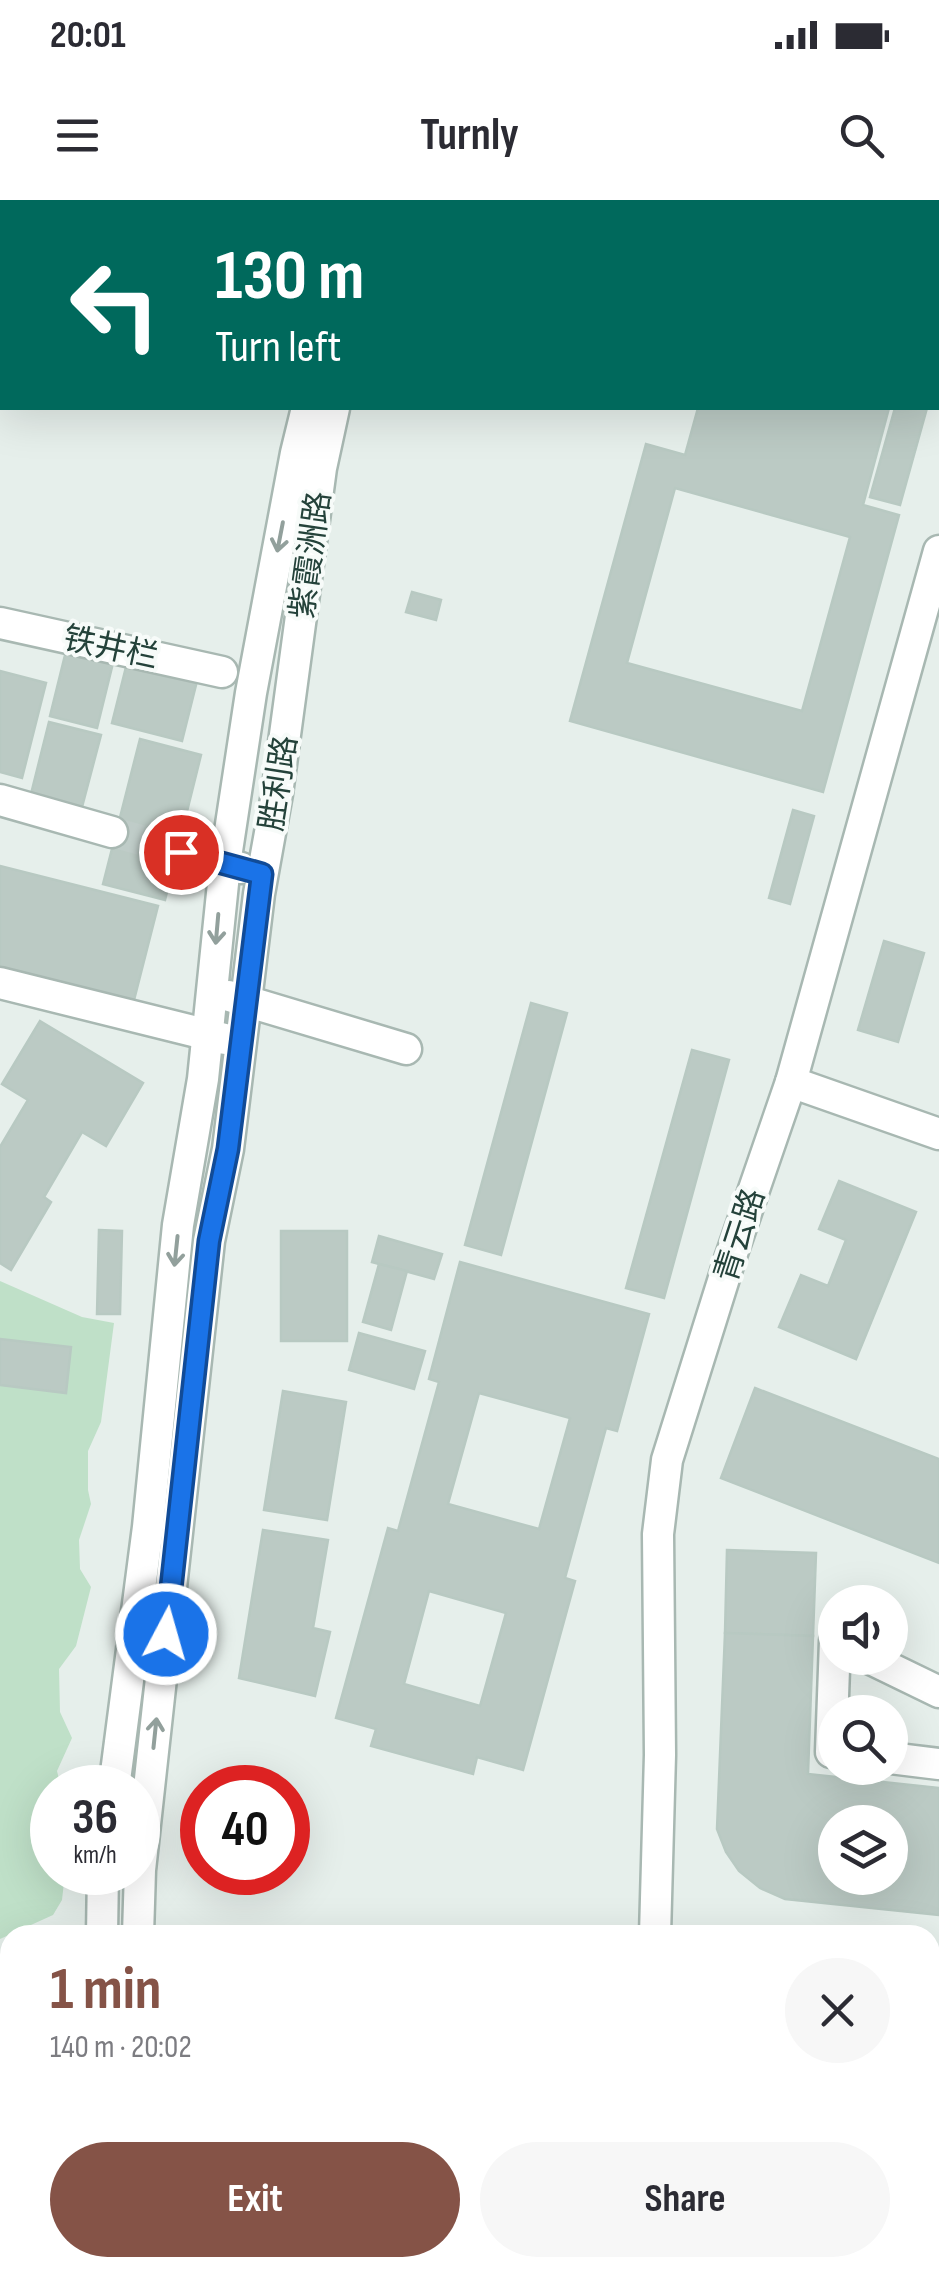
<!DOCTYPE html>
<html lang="en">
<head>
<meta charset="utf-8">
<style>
  :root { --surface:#fff; --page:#f7f7f7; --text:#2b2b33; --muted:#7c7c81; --accent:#855347 }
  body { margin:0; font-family:"Sofia Sans Condensed","Noto Sans SC",sans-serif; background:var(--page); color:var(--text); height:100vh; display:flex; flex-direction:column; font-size:38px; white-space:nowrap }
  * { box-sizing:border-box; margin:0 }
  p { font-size:32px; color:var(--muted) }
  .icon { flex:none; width:55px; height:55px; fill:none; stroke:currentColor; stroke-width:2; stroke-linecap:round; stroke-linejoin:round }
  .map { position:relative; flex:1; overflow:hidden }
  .sheet { position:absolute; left:0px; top:1725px; width:940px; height:352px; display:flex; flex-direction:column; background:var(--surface); border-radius:30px 30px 0 0; box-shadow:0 10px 40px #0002 }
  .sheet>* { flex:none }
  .hud { position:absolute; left:0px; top:0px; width:940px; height:210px; box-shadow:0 10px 40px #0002; background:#00695c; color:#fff; overflow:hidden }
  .controls { position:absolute; left:818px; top:1385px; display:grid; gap:20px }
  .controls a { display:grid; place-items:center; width:90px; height:90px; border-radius:50%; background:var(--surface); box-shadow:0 10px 40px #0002; font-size:50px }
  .speed { position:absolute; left:30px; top:1565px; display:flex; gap:20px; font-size:50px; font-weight:700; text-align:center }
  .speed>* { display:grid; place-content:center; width:130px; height:130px; border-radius:50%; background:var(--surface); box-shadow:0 10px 40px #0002; line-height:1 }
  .speed small { font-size:25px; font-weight:400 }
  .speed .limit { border:15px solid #d22; background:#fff; color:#111 }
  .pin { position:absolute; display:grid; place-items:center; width:85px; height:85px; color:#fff; margin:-42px; border:5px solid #fff; border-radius:50%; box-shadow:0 2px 10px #0007 }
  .me { position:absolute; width:110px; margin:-55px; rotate:6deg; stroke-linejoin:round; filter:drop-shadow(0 0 8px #0008) }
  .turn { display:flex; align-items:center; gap:35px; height:210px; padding:0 50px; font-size:45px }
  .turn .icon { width:130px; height:130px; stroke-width:2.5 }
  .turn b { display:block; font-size:70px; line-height:85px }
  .round { display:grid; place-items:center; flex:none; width:105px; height:105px; border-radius:52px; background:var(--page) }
  .overview { display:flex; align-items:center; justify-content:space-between; height:170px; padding:0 50px }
  h1 { font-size:60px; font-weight:700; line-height:75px; color:var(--accent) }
  .action { display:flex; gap:20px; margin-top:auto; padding:20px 50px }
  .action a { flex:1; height:115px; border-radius:60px; background:var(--accent); color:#fff; font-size:40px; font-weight:700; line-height:115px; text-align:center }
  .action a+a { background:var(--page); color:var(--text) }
  .status { display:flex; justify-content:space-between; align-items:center; height:70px; padding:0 50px; background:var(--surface); direction:ltr }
  .status svg { height:28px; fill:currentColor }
  header { display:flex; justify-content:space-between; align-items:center; height:130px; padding:0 50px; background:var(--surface); font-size:45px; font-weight:700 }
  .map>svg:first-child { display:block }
  .green { fill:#bfe0c8 }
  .building { fill:#bbcac4; stroke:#b8c9c2; stroke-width:2.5; fill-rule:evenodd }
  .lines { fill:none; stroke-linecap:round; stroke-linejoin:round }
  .minor-tunnel { stroke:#bfccc8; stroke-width:30; stroke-dasharray:30 15; stroke-linecap:butt }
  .minor-casing { stroke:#a8b8b2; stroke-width:35 }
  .minor { stroke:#fff; stroke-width:30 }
  .oneway { stroke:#92a09c }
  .route-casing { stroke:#114b97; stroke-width:25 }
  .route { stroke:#1a73e8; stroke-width:18 }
  .labels { text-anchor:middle; stroke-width:8; stroke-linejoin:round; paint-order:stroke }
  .street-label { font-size:32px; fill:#24423a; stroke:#f7fbf9 }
</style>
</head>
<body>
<div class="status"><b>20:01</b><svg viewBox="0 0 49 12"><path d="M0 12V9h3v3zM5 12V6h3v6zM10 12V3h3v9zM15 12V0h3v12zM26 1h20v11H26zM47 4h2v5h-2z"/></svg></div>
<header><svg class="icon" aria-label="menu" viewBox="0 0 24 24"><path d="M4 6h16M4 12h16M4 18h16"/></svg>Turnly<svg class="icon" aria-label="search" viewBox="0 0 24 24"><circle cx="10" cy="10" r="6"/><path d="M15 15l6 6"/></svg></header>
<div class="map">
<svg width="939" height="2076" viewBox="0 0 939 2076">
  <rect width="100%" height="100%" fill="#e6efeb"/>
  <!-- green -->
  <polygon class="green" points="0,1081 82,1117 114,1123 101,1222 88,1251 88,1290 91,1304 79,1340 80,1369 91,1387 76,1446 59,1469 60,1512 72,1538 57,1571 61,1587 52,1588 52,1672 65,1673 62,1700 53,1715 0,1739"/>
  <!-- building -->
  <g class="building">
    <polygon points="482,0 524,0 523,2 482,2"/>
    <polygon points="799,0 935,0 934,2 808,2"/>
    <path d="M 698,208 L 889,208 L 863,305 L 899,315 L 823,592 L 570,521 L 646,244 L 685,255 ZM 675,288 L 850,337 L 802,511 L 627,463 Z"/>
    <polygon points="895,208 927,208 900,305 870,297"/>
    <polygon points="412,392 441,400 436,420 406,412"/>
    <polygon points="67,447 114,459 97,528 50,516"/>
    <polygon points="127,463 197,481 182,541 112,523"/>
    <polygon points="0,471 46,483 22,578 0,572"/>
    <polygon points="49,522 101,535 82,607 31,594"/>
    <polygon points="140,539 201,555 165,700 103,684"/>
    <polygon points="793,610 814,616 790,704 769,698"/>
    <polygon points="0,666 158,706 133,804 0,770"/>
    <polygon points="884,741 924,753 898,842 858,830"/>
    <polygon points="531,803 567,813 501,1055 465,1045"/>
    <polygon points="40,821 143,883 106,946 82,932 44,997 51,1002 11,1070 0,1063 0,947 28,900 2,884"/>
    <polygon points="692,850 729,860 664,1098 626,1088"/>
    <polygon points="839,981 916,1012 856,1159 779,1127 801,1075 828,1086 846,1040 819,1029"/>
    <polygon points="99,1030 122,1031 120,1114 97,1114"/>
    <rect x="281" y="1031" width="66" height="110"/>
    <polygon points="379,1036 442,1054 434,1079 372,1062"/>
    <path d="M 460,1062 L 649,1114 L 617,1231 L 606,1228 L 565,1378 L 575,1381 L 523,1570 L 477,1557 L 473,1574 L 371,1546 L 376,1529 L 336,1518 L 388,1328 L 398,1331 L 439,1182 L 429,1179 ZM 479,1193 L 570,1218 L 539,1329 L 448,1304 ZM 429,1391 L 506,1413 L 480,1506 L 404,1484 Z"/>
    <polygon points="379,1064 407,1071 391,1130 363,1122"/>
    <polygon points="359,1133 425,1151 414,1189 349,1170"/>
    <polygon points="0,1139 71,1147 66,1193 0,1185"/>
    <polygon points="755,1188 939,1259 939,1363 721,1278"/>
    <polygon points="283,1191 346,1202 327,1320 264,1310"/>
    <polygon points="263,1330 328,1340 313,1428 330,1432 315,1496 239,1478"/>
    <polygon points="727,1350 816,1353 813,1436 725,1433"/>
    <path d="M 725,1433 L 813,1436 L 808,1574 L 939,1588 L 939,1715 L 785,1699 L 760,1688 L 739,1671 L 726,1652 L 717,1629 ZM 835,1622 L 890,1622 L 890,1678 L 835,1678 Z"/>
    <polygon points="0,1890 10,1895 10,2068 24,2068 23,2076 0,2076"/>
    <polygon points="930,1915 939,1916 939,2076 578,2076 579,2068 930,2068"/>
    <polygon points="185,2068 345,2068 344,2076 206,2076 184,2072"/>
    <polygon points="394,2068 500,2068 499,2076 392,2076"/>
  </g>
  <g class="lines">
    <!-- minor-tunnel -->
    <polyline class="minor-tunnel" points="112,632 181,651"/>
    <!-- minor casing -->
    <g class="minor-casing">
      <g id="minor">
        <polyline points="360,2 361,0"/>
        <polyline points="386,2 387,0"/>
        <polyline points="0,423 222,472"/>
        <polyline points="0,600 112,632"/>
        <polyline points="181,651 241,668"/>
        <polyline points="0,783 225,839"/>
        <polyline points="229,796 406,849"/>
        <polyline points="791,882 939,934"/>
        <polyline points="835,1441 831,1552 835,1552"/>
        <polyline points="869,1458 939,1492"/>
        <polyline points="890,1558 939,1564"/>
        <polyline points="114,1588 148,1327 178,1025 203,879 225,664 251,493 296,253 307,208"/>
        <polyline points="102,1735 103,1672"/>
        <polyline points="138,1735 140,1670 209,1041 228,949 259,694 277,594 321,268 334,208"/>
        <polyline points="655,1735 660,1555 658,1334 667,1260 730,1059 791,882 939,351"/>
        <polyline points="0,1786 10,1784"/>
        <polyline points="930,1802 939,1802"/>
        <polyline points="0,1817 10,1816"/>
        <polyline points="930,1824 939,1824"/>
        <polyline points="90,2076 90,2068"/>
        <polyline points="121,2076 122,2068"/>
        <polyline points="370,2076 372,2068"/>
        <polyline points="519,2076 519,2068"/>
      </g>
    </g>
    <!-- minor -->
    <use href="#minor" class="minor"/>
  </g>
  <!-- one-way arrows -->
  <defs><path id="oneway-shaft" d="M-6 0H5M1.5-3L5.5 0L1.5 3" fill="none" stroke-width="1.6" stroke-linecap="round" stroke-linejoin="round" transform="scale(2.5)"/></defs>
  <g class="oneway">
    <use href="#oneway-shaft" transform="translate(280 337) rotate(101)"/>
    <use href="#oneway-shaft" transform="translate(217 729) rotate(95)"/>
    <use href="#oneway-shaft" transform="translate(176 1051) rotate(96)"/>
    <use href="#oneway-shaft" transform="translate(155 1533) rotate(-84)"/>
  </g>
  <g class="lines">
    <!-- route casing -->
    <g class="route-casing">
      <polyline id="route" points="166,1434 209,1041 228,949 262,674 181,652"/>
    </g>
    <!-- route -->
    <use href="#route" class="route"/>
  </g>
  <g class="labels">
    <!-- street labels -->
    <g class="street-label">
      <text transform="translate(310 355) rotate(-82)" y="11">紫霞洲路</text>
      <text transform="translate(111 447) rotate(12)" y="11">铁井栏</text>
      <text transform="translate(278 583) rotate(-81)" y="11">胜利路</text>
      <text transform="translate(739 1035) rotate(-72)" y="11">青云路</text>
    </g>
  </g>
</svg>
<div class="controls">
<a><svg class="icon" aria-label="sound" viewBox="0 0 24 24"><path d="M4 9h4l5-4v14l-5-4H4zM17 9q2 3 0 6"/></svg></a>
<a><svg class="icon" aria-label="search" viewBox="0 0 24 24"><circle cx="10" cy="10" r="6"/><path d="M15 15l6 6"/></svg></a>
<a><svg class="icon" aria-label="layers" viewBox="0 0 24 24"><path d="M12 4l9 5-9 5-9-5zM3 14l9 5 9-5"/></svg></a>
</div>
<div class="speed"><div>36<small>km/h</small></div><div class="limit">40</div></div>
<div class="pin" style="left:181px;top:652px;background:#d93025"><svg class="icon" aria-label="arrive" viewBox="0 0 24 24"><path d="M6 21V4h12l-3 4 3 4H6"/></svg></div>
<svg class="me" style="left:166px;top:1434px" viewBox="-20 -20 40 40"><circle r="17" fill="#1a73e8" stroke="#fff" stroke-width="3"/><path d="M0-11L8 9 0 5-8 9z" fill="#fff"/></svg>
<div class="hud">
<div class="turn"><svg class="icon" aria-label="left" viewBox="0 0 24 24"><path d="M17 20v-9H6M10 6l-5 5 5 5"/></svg><div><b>130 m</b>Turn left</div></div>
</div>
<section class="sheet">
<div class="overview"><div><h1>1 min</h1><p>140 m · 20:02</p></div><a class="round"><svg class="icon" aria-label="close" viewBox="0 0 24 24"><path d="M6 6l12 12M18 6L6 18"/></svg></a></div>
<div class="action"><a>Exit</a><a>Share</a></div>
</section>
</div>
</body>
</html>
